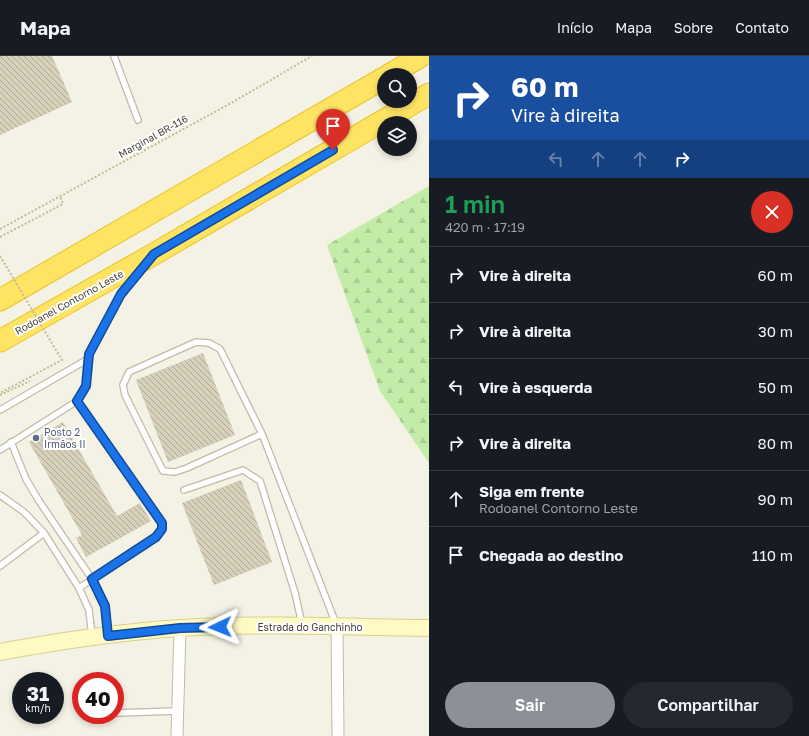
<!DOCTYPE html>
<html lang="pt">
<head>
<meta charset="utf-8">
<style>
  :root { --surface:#171b24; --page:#242831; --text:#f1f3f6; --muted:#9ea1a6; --line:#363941; --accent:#8c9099 }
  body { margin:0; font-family:"Golos Text",sans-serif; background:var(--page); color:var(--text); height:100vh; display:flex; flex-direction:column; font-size:15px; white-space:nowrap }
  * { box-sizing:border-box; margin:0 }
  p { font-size:13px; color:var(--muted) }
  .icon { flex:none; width:22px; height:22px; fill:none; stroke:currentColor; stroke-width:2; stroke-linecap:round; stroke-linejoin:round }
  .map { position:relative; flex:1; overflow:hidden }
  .details { display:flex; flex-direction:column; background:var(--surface); width:380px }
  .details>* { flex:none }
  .hud { background:#1a4fa0; color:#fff; overflow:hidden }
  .fabs { position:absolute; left:377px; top:12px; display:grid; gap:8px }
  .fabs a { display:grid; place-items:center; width:40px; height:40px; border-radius:50%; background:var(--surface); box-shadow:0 2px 6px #0003; font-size:20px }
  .speed { position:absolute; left:12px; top:616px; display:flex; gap:8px; font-size:20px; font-weight:700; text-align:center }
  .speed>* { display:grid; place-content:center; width:52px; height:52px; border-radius:50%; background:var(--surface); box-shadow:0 2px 6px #0003; line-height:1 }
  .speed small { font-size:10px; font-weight:400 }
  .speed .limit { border:6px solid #d22; background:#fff; color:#111 }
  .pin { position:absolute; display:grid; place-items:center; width:34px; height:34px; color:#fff; margin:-41px -17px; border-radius:50% 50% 50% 0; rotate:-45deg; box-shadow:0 0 4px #0007 }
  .pin .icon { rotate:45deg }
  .me { position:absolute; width:44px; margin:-22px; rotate:268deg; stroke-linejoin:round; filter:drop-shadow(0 0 3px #0008) }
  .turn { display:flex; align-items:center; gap:14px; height:84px; padding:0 16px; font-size:18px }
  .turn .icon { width:52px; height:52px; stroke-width:2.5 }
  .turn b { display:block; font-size:28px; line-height:34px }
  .lanes { display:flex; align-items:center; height:38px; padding:0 16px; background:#0003; justify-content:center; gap:20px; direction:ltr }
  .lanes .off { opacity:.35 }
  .round { display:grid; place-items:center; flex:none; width:42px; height:42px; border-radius:21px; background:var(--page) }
  .headline { display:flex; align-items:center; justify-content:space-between; height:68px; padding:0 16px }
  h1 { font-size:24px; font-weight:600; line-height:30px; color:#1e9e55 }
  .action { display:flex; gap:8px; margin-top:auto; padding:8px 16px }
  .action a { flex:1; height:46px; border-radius:24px; background:var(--accent); color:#fff; font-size:16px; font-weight:600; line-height:46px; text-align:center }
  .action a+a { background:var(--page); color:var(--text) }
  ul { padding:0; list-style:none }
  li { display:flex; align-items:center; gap:12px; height:56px; padding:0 16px; border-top:1px solid var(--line) }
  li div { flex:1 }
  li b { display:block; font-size:15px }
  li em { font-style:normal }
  header { display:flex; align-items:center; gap:24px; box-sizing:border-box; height:56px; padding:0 20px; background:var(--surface); border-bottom:1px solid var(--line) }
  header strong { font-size:19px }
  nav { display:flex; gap:22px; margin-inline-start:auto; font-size:14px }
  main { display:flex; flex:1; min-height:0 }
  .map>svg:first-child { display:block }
  .forest { fill:url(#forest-firs) }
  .building { fill:url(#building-back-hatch) }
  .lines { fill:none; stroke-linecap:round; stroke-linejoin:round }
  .lane-casing { stroke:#c0bba6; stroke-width:8 }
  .street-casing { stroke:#c0bba6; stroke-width:13 }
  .secondary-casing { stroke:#d7d190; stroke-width:18 }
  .highway-casing { stroke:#eac228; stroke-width:23 }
  .path { stroke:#c3ba96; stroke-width:2; stroke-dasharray:2 2; stroke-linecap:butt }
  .lane { stroke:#fff; stroke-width:5.5 }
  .street { stroke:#fff; stroke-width:11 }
  .secondary { stroke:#fffac3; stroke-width:16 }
  .highway { stroke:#ffe464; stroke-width:21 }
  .path-bridge { stroke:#c3ba96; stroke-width:2; stroke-dasharray:2 2; stroke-linecap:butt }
  .route-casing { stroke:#114b97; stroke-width:10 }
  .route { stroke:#1a73e8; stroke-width:7 }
  .service-dot { fill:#5c6f8a; stroke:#fff; stroke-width:1.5 }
  .labels { text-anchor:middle; stroke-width:4; stroke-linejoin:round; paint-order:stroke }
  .street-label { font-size:10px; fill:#474234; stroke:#fff }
  .service-label { font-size:10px; fill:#4e5e75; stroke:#fff; text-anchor:start }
</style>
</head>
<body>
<header>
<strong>Mapa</strong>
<nav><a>Início</a><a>Mapa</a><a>Sobre</a><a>Contato</a></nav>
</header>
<main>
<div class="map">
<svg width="429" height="680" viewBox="0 0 429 680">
  <defs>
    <pattern id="forest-firs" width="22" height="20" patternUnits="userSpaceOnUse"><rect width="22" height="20" fill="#c3eca9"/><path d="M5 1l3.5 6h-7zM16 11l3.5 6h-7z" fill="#a9cc92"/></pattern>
    <pattern id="building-back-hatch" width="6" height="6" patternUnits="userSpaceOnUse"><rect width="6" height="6" fill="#d6cfb9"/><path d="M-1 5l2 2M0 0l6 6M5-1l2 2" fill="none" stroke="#afaa97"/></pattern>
  </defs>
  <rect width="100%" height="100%" fill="#f4f2e4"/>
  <!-- forest -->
  <polygon class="forest" points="429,130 429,407 380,335 327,189"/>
  <!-- building -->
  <g class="building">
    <polygon points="0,0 52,0 72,46 0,79"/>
    <polygon points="203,297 235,379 168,406 136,324"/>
    <polygon points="63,366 117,460 140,447 151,465 86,501 76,482 82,479 29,386"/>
    <polygon points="241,424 272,506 214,529 182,447"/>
  </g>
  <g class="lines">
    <!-- lane casing -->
    <g class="lane-casing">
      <g id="lane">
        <polyline points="114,0 138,64"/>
        <polyline points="77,345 162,467 162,473 156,481 79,532"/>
        <polyline points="0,354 88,303"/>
        <polyline points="262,378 187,412 175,416 163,415 125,339 123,329 129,316 196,286 209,287 220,293 262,378 336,568"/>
        <polyline points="11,386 26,423 39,445 92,523 105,550 107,578"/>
        <polyline points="0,394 77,345 86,330 89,297 121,238 140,215"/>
        <polyline points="184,434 243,414 260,425 295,537 302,568"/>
        <polyline points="0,439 24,456 44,477 79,532 89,554 92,580"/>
        <polyline points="0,510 44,477"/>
        <polyline points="115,657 177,655"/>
      </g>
    </g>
    <!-- street casing -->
    <g class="street-casing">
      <g id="street">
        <polyline points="337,570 338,680"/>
        <polyline points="177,680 180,572"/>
      </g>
    </g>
    <!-- secondary casing -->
    <g class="secondary-casing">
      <path id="secondary" d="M 0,596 C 59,585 120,576 180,572 C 263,567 346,571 429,572"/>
    </g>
    <!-- highway casing -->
    <g class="highway-casing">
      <g id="highway">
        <polyline points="389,19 421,0"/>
        <polyline points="0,244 384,22"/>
        <polyline points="0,285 154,198 429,38"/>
      </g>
    </g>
    <!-- path -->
    <g class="path">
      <polyline points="0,173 233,46 312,0"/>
      <polyline points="0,181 63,148 60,140"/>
      <polyline points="0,339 30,325"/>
    </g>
    <!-- lane -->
    <use href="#lane" class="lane"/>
    <!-- street -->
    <use href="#street" class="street"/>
    <!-- secondary -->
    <use href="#secondary" class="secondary"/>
    <!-- highway -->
    <use href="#highway" class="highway"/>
    <!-- path-bridge -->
    <polyline class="path-bridge" points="0,200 62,304 0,337"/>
  </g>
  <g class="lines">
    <!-- route casing -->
    <g class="route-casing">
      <polyline id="route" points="220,571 180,572 108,580 105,550 92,523 156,481 162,473 162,467 77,345 86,330 89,298 121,238 154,198 333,94"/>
    </g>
    <!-- route -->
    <use href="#route" class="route"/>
  </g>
  <!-- markers -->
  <circle class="service-dot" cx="36" cy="382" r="4"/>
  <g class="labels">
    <!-- street labels -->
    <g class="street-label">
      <text transform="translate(153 80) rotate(-29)" y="4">Marginal BR-116</text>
      <text transform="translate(69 246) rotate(-29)" y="4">Rodoanel Contorno Leste</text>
      <text x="310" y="575">Estrada do Ganchinho</text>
    </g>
    <!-- service labels -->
    <g class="service-label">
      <text x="44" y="380">Posto 2<tspan x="44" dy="12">Irmãos II</tspan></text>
    </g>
  </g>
</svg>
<div class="fabs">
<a><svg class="icon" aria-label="search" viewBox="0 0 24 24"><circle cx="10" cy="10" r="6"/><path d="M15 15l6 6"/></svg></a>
<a><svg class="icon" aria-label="layers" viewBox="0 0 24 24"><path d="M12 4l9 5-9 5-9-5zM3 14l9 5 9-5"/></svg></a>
</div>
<div class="speed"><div>31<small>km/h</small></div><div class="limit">40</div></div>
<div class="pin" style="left:333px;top:94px;background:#d93025"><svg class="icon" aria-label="arrive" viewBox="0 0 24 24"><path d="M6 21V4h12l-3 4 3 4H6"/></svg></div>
<svg class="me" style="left:220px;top:571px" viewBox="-20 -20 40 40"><path d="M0-17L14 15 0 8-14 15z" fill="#1a73e8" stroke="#fff" stroke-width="4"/></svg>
</div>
<section class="details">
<div class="hud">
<div class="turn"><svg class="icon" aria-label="right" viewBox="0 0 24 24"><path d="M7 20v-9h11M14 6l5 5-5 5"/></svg><div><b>60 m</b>Vire à direita</div></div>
<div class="lanes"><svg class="icon off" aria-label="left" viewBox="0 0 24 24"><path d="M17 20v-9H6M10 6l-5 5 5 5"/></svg><svg class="icon off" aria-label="ahead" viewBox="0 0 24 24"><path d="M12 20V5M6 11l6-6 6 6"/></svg><svg class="icon off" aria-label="ahead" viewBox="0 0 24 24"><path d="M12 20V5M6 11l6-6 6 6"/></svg><svg class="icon" aria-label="right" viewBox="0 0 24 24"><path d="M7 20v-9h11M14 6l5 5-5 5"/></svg></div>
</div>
<div class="headline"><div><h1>1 min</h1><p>420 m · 17:19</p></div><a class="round" style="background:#d93025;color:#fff"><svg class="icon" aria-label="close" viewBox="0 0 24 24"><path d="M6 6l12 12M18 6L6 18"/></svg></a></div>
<ul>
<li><svg class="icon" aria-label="right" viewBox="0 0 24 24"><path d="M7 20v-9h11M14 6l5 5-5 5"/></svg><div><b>Vire à direita</b></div><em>60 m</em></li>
<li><svg class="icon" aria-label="right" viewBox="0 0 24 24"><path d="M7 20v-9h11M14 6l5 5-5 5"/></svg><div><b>Vire à direita</b></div><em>30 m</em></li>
<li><svg class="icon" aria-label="left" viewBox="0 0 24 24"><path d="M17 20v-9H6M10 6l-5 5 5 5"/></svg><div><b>Vire à esquerda</b></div><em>50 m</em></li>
<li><svg class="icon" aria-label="right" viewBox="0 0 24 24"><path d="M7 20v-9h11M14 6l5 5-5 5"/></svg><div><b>Vire à direita</b></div><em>80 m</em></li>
<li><svg class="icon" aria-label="ahead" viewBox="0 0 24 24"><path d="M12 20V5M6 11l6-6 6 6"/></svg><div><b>Siga em frente</b><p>Rodoanel Contorno Leste</p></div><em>90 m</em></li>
<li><svg class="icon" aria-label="arrive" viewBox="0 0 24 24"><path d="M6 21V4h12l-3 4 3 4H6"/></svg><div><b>Chegada ao destino</b></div><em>110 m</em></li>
</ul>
<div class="action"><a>Sair</a><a>Compartilhar</a></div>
</section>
</main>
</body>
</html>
